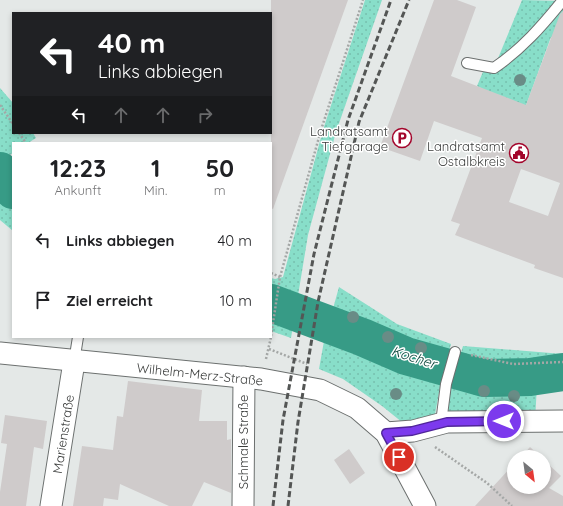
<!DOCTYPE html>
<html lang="de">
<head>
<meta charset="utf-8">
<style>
  :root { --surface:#fff; --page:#f2f2f2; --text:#202124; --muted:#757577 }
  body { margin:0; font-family:Quicksand,sans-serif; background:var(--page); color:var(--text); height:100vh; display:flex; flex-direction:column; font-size:15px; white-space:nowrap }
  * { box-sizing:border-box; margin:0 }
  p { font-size:13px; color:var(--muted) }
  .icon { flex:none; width:22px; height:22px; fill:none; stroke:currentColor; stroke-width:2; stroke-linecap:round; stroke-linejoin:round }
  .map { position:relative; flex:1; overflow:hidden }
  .drawer { position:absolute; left:12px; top:142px; width:260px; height:196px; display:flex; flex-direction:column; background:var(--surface); border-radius:0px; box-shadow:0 2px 6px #0003 }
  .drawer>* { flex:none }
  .hud { position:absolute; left:12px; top:12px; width:260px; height:122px; border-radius:0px; box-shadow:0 2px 6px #0003; background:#202124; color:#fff; overflow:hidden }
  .needle { width:26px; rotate:151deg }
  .fabs { position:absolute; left:507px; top:450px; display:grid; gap:8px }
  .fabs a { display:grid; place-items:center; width:44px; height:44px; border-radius:50%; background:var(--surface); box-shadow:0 2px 6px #0003; font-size:20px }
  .pin { position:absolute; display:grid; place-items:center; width:34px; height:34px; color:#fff; margin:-17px; border:2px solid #fff; border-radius:50%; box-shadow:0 1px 4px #0007 }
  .me { position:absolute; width:44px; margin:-22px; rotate:270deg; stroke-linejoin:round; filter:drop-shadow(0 0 3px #0008) }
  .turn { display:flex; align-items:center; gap:14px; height:84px; padding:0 20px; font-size:18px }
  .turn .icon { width:52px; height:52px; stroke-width:2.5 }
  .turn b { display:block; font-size:28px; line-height:34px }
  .lanes { display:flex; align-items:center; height:38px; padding:0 20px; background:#0003; justify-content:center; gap:20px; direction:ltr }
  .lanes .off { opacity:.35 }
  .eta { display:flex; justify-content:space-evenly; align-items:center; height:68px; text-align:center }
  .eta b { font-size:24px; font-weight:800; line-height:28px }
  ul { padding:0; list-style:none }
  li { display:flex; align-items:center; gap:12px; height:60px; padding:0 20px }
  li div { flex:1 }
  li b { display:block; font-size:15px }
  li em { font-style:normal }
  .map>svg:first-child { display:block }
  .green { fill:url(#green-dots) }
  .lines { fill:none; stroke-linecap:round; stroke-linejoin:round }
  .river { stroke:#379b86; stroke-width:38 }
  .building { fill:#cfcbcb; fill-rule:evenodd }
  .lane-casing { stroke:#6c706f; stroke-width:12 }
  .street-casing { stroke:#6c706f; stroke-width:23 }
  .path { stroke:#a4a7a6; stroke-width:2.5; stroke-dasharray:2 2; stroke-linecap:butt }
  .lane { stroke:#fff; stroke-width:10 }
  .street { stroke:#fff; stroke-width:21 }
  .rail { stroke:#545655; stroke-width:3; stroke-dasharray:6 3; stroke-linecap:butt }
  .tree { fill:#698c86 }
  .route-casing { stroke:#51269a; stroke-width:10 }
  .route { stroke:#7c3aed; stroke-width:7 }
  .labels { text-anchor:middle; stroke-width:3; stroke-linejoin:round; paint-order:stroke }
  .poi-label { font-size:13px; fill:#3a3c3b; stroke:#fff; text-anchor:end }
  .street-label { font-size:13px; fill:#3a3c3b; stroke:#fff }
  .water-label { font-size:14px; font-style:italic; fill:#0b463b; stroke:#fff }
</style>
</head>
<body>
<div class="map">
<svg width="563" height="506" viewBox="0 0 563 506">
  <defs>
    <pattern id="green-dots" width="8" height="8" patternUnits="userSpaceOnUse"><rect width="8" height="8" fill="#88dec9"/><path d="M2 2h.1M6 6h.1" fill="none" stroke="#76bfae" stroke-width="1.8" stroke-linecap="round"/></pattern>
  </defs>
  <rect width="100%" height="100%" fill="#e4e8e7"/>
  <!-- green -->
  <g class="green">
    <polygon points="365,0 382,0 336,132 308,235 291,338 271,331 271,278 275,279 283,277 323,130"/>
    <polygon points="522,0 563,1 563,41 551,37 524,111 477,86 485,67 494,68"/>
    <polygon points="0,88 13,103 13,133 33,133 36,138 28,143 13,143 13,153 1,161 13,180 13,231 0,220"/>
    <polygon points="339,287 397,324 451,344 441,382 433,425 413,431 382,406 343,379 319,369 324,341"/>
    <polygon points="463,346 563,354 563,380 537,385 535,421 447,422 451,384"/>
  </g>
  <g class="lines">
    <!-- river -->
    <g class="river">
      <polyline points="0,171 13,190"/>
      <polyline points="271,303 362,337 406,356 484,378 530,377 563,372"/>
    </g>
  </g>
  <!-- building -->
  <g class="building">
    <polygon points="271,0 348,0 273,209 271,208"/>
    <path d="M 434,0 L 457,0 L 476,7 L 451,76 L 526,105 L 560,14 L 563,11 L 563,278 L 534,268 L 535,265 L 455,235 L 460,224 L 451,221 L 482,138 L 434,121 L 420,161 L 380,147 ZM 521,169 L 560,183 L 548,216 L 509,202 Z"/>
    <polygon points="128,381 202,390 199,421 227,421 227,440 231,439 231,493 204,482 192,506 169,506 120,484 118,500 104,498 103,506 73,506 82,446 113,450 117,416 123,417"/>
    <polygon points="5,415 47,421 43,449 34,447 26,506 0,506 0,492 7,444 1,443"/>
    <polygon points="530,447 541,457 521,457"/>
    <polygon points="349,449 365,473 350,484 334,460"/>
    <polygon points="544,460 561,476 549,488 563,496 563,506 475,506 514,464 514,487 544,487"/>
  </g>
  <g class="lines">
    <!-- lane casing -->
    <g class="lane-casing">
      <g id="lane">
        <path d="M 467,63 L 494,68 C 522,49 542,26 563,0"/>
        <polyline points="74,362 78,337"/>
        <polyline points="441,423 446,384 455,352"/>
      </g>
    </g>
    <!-- street casing -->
    <g class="street-casing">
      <g id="street">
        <polyline points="0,353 261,379 320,390 357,408 386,433 425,506"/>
        <polyline points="386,433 413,431 447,422 563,421"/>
        <polyline points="51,506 74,362"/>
        <polyline points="243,506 244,377"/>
      </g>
    </g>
    <!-- path -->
    <g class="path">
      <polyline points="0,105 13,124"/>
      <polyline points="19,133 26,143"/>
      <polyline points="271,273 280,277"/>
      <polyline points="271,336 280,277 321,130 363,0"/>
      <polyline points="269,349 307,364"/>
      <polyline points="471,355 513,364 563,362"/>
      <polyline points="266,359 271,337"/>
      <polyline points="435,447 487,483 512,506"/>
    </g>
    <!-- lane -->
    <use href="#lane" class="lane"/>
    <!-- street -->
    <use href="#street" class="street"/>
    <!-- rail -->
    <g class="rail">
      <polyline points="273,506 283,420 314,254 348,120 391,0"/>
      <polyline points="288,506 298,422 318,302 359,122 409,0"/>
    </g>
  </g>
  <!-- trees -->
  <g class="tree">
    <circle cx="520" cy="80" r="6"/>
    <circle cx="353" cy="317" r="6"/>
    <circle cx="388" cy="337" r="6"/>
    <circle cx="421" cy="348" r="6"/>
    <circle cx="484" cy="391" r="6"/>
    <circle cx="396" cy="394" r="6"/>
    <circle cx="514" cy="396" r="6"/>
  </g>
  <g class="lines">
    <!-- route casing -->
    <g class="route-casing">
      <polyline id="route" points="399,457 386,433 412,431 447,422 504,421"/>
    </g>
    <!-- route -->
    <use href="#route" class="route"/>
  </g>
  <!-- icons -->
  <defs>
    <g id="parking-ring" transform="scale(1)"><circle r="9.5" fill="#fff" stroke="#a3052b" stroke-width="1.5"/><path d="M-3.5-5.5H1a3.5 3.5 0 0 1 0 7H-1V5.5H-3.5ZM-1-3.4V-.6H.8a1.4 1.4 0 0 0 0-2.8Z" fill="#a3052b"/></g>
    <g id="civic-ring" transform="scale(1)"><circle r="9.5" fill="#fff" stroke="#a3052b" stroke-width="1.5"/><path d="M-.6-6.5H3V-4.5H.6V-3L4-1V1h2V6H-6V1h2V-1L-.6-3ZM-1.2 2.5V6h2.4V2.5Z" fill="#a3052b"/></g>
  </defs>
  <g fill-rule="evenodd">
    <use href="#parking-ring" x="402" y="138"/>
    <use href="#civic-ring" x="519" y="153"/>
  </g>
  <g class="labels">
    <!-- poi labels -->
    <g class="poi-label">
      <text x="388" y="136">Landratsamt<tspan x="388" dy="15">Tiefgarage</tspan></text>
      <text x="505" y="151">Landratsamt<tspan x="505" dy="15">Ostalbkreis</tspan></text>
    </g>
    <!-- street labels -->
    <g class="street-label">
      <text transform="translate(200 374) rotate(6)" y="5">Wilhelm-Merz-Straße</text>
      <text transform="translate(63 434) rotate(-81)" y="5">Marienstraße</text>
      <text transform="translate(243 442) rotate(-90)" y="5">Schmale Straße</text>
    </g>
    <!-- water labels -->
    <g class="water-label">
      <text transform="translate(414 357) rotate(18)" y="5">Kocher</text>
    </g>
  </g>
</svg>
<div class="fabs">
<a><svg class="needle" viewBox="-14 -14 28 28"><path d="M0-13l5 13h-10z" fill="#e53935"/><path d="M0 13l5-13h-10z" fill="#757577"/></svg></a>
</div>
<div class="pin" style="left:399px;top:457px;background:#d93025"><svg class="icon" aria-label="arrive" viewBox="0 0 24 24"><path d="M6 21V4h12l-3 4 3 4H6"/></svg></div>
<svg class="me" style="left:504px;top:421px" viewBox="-20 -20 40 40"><circle r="17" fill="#7c3aed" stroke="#fff" stroke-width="3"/><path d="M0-11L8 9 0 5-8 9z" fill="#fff"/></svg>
<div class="hud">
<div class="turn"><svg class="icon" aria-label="left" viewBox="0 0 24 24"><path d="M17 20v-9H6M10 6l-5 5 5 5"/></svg><div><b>40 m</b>Links abbiegen</div></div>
<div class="lanes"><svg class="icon" aria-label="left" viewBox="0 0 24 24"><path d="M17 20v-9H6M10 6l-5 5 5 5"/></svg><svg class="icon off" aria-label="ahead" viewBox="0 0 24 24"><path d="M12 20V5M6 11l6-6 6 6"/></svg><svg class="icon off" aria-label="ahead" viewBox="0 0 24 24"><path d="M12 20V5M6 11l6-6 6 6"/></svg><svg class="icon off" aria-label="right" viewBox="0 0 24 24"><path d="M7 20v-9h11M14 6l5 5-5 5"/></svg></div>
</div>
<section class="drawer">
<div class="eta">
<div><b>12:23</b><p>Ankunft</p></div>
<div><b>1</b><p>Min.</p></div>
<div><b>50</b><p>m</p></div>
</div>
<ul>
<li><svg class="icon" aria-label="left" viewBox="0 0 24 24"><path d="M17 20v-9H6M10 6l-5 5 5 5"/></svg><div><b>Links abbiegen</b></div><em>40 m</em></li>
<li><svg class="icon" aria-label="arrive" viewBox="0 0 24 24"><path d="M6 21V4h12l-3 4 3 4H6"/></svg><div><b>Ziel erreicht</b></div><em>10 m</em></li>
</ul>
</section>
</div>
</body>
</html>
